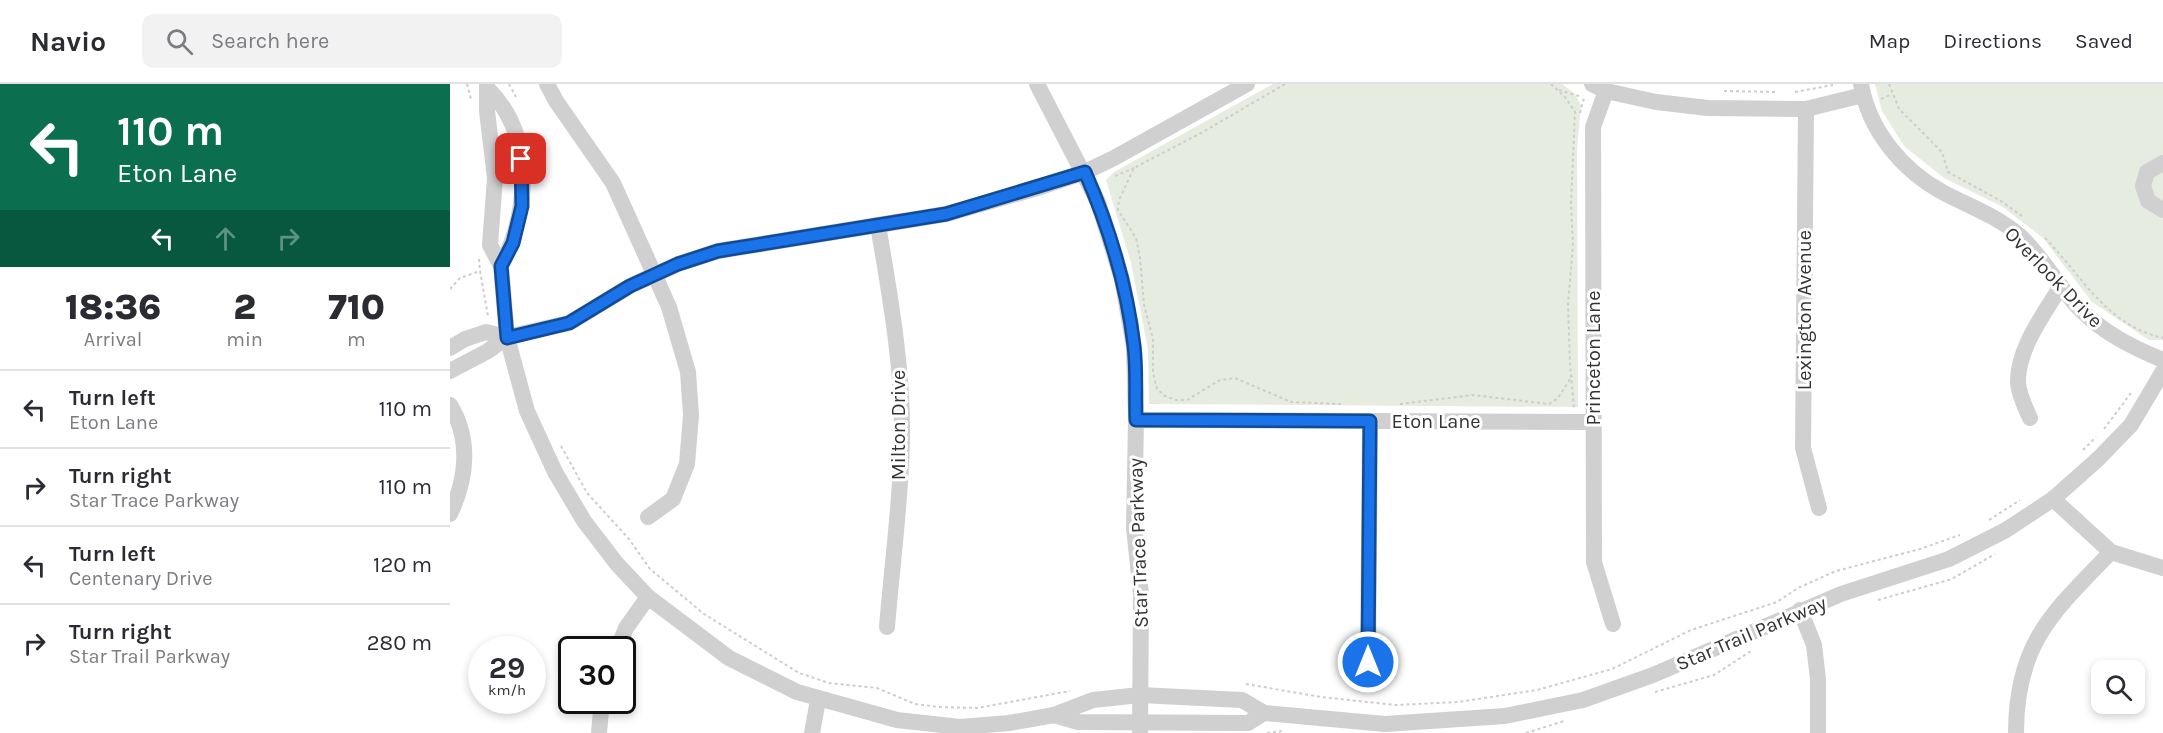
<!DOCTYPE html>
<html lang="en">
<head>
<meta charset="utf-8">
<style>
  :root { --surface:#fff; --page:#f2f2f3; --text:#2b2b33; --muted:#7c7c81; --line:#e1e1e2 }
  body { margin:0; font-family:Karla,sans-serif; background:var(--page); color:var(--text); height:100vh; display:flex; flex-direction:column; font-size:22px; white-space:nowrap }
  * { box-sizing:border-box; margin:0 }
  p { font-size:20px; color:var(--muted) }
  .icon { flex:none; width:33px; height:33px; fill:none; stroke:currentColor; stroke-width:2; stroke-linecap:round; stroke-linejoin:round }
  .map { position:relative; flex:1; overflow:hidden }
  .side { display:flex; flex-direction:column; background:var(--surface); width:450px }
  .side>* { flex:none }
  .guide { background:#0b6e4f; color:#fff; overflow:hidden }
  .buttons { position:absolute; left:1641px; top:576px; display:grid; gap:12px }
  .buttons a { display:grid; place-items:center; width:54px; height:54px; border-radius:12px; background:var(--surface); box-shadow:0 3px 9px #0003; font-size:30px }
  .speed { position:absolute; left:18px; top:552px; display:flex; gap:12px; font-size:30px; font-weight:700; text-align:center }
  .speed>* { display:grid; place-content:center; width:78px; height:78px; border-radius:50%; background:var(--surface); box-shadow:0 3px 9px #0003; line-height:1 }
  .speed small { font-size:15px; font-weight:400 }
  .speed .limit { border:3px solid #111; border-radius:9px; background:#fff; color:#111 }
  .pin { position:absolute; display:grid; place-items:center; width:51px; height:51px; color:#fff; margin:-26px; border-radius:12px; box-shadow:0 3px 9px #0006 }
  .me { position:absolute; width:66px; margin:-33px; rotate:0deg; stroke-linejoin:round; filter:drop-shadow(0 0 4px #0008) }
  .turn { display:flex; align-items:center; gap:21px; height:126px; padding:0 18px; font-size:27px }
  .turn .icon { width:78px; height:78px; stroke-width:2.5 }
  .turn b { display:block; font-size:42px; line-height:51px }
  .lanes { display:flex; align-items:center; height:57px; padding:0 18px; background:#0003; justify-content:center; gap:30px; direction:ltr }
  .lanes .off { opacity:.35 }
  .eta { display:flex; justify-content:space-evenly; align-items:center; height:102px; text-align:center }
  .eta b { font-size:36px; font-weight:800; line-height:42px }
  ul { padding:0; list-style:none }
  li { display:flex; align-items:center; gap:18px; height:78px; padding:0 18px; border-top:2px solid var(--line) }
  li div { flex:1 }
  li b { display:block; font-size:22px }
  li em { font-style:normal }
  header { display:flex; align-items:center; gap:36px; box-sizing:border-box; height:84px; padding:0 30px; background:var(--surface); border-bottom:2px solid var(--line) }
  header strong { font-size:28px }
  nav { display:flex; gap:33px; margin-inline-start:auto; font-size:21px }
  .search { width:420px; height:54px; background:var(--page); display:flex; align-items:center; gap:15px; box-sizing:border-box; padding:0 21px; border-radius:12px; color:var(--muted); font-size:22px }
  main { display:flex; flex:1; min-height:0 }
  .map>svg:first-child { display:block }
  .green { fill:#e6ecdf }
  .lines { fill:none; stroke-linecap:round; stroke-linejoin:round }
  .path { stroke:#cdcdcd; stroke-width:2; stroke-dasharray:3 3; stroke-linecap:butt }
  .minor { stroke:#d0d0d0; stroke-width:16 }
  .route-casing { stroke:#114b97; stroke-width:15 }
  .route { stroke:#1a73e8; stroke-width:10 }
  .labels { text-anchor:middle; stroke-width:6; stroke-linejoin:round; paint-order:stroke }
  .street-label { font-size:20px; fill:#333; stroke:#fff }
</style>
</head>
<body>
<header>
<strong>Navio</strong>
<div class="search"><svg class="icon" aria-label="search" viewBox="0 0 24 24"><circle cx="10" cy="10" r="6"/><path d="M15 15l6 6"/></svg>Search here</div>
<nav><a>Map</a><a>Directions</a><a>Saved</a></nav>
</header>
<main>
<section class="side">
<div class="guide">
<div class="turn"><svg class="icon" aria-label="left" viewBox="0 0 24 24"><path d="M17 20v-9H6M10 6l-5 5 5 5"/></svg><div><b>110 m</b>Eton Lane</div></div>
<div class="lanes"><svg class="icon" aria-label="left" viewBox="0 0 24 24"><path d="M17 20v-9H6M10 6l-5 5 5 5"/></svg><svg class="icon off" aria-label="ahead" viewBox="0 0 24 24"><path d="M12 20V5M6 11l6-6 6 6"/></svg><svg class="icon off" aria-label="right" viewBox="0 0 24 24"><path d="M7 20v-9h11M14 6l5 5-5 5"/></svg></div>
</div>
<div class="eta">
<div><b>18:36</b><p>Arrival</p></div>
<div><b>2</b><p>min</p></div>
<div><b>710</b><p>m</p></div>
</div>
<ul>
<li><svg class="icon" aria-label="left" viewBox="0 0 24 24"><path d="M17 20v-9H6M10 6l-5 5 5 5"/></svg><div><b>Turn left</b><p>Eton Lane</p></div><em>110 m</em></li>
<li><svg class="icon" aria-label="right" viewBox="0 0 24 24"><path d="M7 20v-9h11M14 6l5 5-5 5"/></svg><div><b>Turn right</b><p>Star Trace Parkway</p></div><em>110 m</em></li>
<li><svg class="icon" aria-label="left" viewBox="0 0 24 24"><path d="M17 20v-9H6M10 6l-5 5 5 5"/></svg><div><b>Turn left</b><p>Centenary Drive</p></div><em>120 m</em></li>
<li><svg class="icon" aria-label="right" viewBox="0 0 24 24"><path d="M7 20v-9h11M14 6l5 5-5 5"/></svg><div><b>Turn right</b><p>Star Trail Parkway</p></div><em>280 m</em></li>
</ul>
</section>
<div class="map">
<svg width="1713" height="649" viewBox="0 0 1713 649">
  <rect width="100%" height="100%" fill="#fff"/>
  <!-- green -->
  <g class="green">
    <polygon points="823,0 1112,0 1124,9 1131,21 1127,65 1128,323 699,320 698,265 681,179 656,96 664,88"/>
    <polygon points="1425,0 1713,0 1713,256 1699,256 1642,218 1593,154 1553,123 1494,94 1454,62 1432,27"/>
  </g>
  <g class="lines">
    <!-- path -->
    <g class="path">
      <polyline points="17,0 21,15"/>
      <polyline points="59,0 66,13"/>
      <polyline points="835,0 753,48 684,84 669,116 668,126 686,154 690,174 694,221 703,255 703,289 707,305 715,312 726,316 737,316 770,296 785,294 841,318 891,320"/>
      <polyline points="1101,0 1115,13 1125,28 1121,121 1123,161 1118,220 1120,280 1124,324"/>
      <polyline points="1439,0 1449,25 1492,68 1498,88 1551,117 1572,132"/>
      <polyline points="1109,6 1132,13"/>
      <polyline points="1274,7 1327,8"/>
      <polyline points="1345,8 1383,1"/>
      <polyline points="1431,15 1442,10"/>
      <polyline points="1130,29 1134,14"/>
      <polyline points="665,92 684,84"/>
      <path d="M 1595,154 C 1633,193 1656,241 1713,254"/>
      <polyline points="29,175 30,187"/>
      <polyline points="0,205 10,194 30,187 38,232"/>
      <polyline points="950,320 1023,311 1099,320 1108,314 1122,292"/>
      <polyline points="1654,345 1681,309"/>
      <polyline points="111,362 137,409 179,455 200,485 254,530 349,589 379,599 427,604 465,620 489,623 527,624 620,607"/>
      <polyline points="1633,366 1646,353"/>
      <polyline points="1539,436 1570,416"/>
      <polyline points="1428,516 1502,495 1545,470"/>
      <polyline points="796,600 871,613 946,621 1008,618 1087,606 1162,585 1241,546 1327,518 1348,504 1386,487 1470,465 1510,451"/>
      <polyline points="1205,608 1264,591 1301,567"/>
      <polyline points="817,649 832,647"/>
      <polyline points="1076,649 1114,637"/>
    </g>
    <!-- minor -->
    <g class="minor">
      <polyline points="37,0 37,27 45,94 40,161 51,182 57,253 77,327 105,388 134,437 167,480 198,513 279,574 347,608 447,636 510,643 559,639 604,631 643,616 690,611 792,616 814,629 935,640 1055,632 1133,616 1203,591 1391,510 1499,475 1556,446 1603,415 1648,375 1681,341 1713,287"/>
      <polyline points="97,0 106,17 163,99 219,223 238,288 241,331 237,380 223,415 198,433"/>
      <polyline points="587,0 648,118 672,195 684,263 686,336 684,444 691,510 690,649"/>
      <polyline points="1142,0 1156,7 1206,18 1258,24 1356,25 1413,11"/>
      <path d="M 1411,0 C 1419,47 1453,87 1494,109 C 1521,123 1547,132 1570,152 C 1593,173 1607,201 1628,223 C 1652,248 1681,263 1713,276"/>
      <path d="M 38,5 C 85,51 79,128 51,182"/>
      <polyline points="1156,7 1143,43 1144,478 1163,540"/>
      <polyline points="1356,25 1353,364 1369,424"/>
      <polyline points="1713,79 1697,88 1693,102 1698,117 1713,126"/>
      <path d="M 428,141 C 440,212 453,283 452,355 C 451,417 442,480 437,543"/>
      <polyline points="0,264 15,255 36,248 57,253 119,239 180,202 228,180 268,167 496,130 591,103 635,88 664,74 797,0"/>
      <polyline points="0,287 38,267 57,253"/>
      <path d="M 0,321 C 21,355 17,395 0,430"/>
      <path d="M 1580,334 C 1575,323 1569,311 1568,299 C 1567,265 1594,230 1611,202"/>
      <polyline points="686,336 1142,338"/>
      <polyline points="1603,415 1661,468 1713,484"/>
      <polyline points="1350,526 1364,561 1368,595 1368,649"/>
      <polyline points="167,566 176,544 198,513"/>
      <polyline points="918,578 920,337"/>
      <polyline points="604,631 628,638 798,639 814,629"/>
      <polyline points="149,649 152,616"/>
      <polyline points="362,649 368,616"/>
      <path d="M 1566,649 C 1566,559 1603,528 1661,468"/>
    </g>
  </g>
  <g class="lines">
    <!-- route casing -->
    <g class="route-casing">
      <path id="route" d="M 71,75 L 72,122 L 63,159 L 51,182 L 57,254 L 119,239 L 180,202 L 228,180 L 268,167 L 496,130 L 635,88 C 659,143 677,202 684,262 C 687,286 685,311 686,336 L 920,337 L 918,578"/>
    </g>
    <!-- route -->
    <use href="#route" class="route"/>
  </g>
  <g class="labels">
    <!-- street labels -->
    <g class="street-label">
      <text transform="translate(1604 193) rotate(46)" y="7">Overlook Drive</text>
      <text transform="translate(1354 226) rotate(-90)" y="7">Lexington Avenue</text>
      <text transform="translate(1143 274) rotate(-90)" y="7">Princeton Lane</text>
      <text x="986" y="344">Eton Lane</text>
      <text transform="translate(448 341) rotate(-90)" y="7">Milton Drive</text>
      <text transform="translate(688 459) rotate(-92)" y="7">Star Trace Parkway</text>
      <text transform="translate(1301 549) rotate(-23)" y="7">Star Trail Parkway</text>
    </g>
  </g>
</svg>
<div class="buttons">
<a><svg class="icon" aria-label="search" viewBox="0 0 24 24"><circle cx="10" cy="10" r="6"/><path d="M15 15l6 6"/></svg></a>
</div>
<div class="speed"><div>29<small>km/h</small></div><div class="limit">30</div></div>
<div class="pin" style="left:71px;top:75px;background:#d93025"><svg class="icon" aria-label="arrive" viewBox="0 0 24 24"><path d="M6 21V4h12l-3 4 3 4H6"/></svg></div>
<svg class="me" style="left:918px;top:578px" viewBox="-20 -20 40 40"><circle r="17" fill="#1a73e8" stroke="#fff" stroke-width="3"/><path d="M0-11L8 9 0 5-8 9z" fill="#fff"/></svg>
</div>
</main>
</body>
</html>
